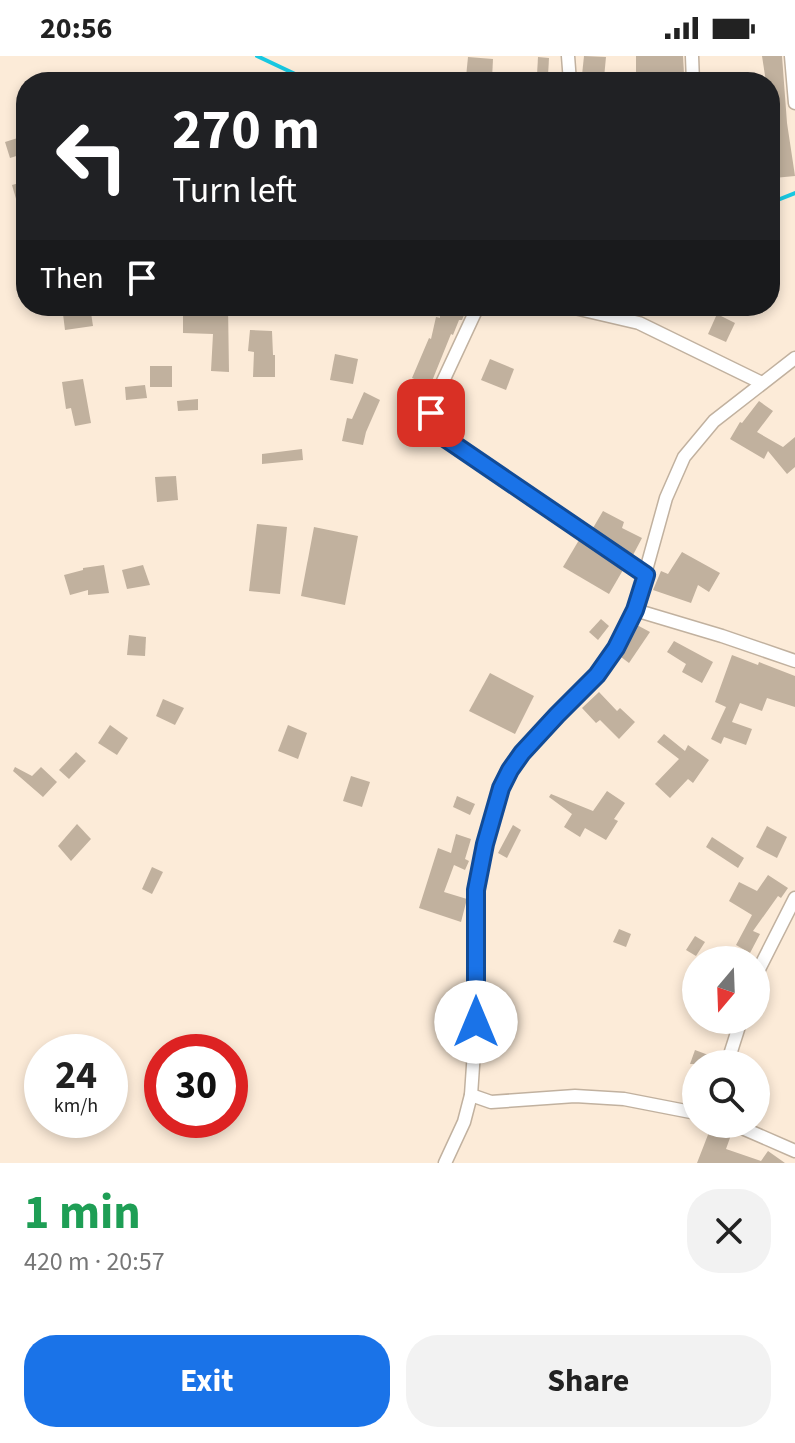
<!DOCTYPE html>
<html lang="en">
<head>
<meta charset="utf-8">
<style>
  :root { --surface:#fff; --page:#f2f2f2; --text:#222; --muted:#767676; --accent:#1a73e8 }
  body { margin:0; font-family:"Source Sans 3",sans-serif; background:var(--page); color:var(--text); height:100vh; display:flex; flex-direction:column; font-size:30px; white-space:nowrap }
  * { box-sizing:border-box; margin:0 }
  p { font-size:26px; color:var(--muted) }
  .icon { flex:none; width:44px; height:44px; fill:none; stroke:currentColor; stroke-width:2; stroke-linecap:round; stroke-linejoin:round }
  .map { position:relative; height:1107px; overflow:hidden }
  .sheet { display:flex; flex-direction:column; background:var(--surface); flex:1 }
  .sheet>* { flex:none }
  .hud { position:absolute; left:16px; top:16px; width:764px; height:244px; border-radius:32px; box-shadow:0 4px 12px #0003; background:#202124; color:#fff; overflow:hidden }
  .needle { width:52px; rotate:199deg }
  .fabs { position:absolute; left:682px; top:890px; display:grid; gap:16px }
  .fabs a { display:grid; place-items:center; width:88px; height:88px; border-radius:50%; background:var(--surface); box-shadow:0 4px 12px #0003; font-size:40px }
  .speed { position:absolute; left:24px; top:978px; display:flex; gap:16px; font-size:40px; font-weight:700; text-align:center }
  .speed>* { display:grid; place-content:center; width:104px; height:104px; border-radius:50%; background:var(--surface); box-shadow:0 4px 12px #0003; line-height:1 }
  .speed small { font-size:20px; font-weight:400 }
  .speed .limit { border:12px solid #d22; background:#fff; color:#111 }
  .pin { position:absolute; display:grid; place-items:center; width:68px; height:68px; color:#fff; margin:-34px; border-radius:16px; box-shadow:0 4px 12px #0006 }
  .me { position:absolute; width:88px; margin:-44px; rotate:0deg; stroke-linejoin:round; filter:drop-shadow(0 0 6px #0008) }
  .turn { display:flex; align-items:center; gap:28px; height:168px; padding:0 24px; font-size:36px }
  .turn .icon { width:104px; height:104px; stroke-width:2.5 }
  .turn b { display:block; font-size:56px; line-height:68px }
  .then { display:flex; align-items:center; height:76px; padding:0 24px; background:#0003; gap:16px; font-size:30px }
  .round { display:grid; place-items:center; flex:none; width:84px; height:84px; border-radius:32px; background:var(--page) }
  .summary { display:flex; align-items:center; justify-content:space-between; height:136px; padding:0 24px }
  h1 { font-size:48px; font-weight:700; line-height:60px; color:#1e9e55 }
  .button { display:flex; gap:16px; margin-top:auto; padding:16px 24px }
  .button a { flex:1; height:92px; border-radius:32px; background:var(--accent); color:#fff; font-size:32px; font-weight:700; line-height:92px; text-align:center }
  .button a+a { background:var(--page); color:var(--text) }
  .status { display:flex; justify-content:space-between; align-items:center; height:56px; padding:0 40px; background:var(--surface); direction:ltr }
  .status svg { height:22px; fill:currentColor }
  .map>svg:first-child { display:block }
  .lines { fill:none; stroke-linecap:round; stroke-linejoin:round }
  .stream { stroke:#18c8e1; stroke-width:4 }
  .building { fill:#c1b19e }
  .street-casing { stroke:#c1b19f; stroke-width:15 }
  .street { stroke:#fff; stroke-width:12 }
  .route-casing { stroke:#114b97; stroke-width:20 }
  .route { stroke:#1a73e8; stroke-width:14 }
</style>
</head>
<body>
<div class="status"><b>20:56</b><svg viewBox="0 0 49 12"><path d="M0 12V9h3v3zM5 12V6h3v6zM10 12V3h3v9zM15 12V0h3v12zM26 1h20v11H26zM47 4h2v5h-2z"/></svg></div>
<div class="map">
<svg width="795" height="1107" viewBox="0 0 795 1107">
  <rect width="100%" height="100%" fill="#fcebd8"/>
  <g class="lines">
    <!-- stream -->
    <g class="stream">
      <polyline points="257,0 312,26"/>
      <polyline points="770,147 795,137"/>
    </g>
  </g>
  <!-- building -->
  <g class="building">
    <polygon points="584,0 606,1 604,22 582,19"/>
    <polygon points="636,0 683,0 684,18 636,19"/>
    <polygon points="762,0 782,0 787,67 795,120 774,122 770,106 770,26 766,26"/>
    <polygon points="468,1 493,3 492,23 466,21"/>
    <polygon points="538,1 549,2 548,20 537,19"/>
    <polygon points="24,80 26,97 10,102 5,86"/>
    <polygon points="26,125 26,167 23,167 12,129"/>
    <polygon points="62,250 90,250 93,270 65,274"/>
    <polygon points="183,250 228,250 229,316 211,315 213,278 183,277"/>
    <polygon points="445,250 455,250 466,254 462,264 459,264 453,279 451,278 430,330 412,322 429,282 431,283 436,261 440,262 440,255 443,256"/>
    <polygon points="717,258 735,267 726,286 708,278"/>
    <polygon points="250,274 272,275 273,299 275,299 275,321 253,321 254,296 248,295"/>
    <polygon points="335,298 358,303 353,328 330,324"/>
    <polygon points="490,303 514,313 506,334 481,324"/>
    <rect x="150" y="310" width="22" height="21"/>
    <polygon points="83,323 91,367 75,370 71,352 66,353 62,326"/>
    <polygon points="145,329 147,342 126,344 125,331"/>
    <polygon points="364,336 380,344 366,376 363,389 342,385 347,362 352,363"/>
    <polygon points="198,343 198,354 178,355 177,345"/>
    <polygon points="759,345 773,355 757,376 783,391 795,381 795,411 787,418 768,395 764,403 730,383 740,366 742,367"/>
    <polygon points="302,393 303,404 262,408 262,398"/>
    <polygon points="176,420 178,444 157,446 155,421"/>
    <polygon points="603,455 624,466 622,472 642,482 633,499 593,472"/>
    <polygon points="257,468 287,471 280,538 249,535"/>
    <polygon points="314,471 358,480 345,549 301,540"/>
    <polygon points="579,484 623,514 609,538 563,511"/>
    <polygon points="682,496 720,517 709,536 698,529 691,547 653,534 661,515 668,518"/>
    <polygon points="104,509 109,537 88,539 88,534 70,539 64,519 83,514 83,512"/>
    <polygon points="143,509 150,529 127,533 122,514"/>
    <polygon points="601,563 609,570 598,584 589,576"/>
    <polygon points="637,569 650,576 629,607 621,601"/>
    <polygon points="129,579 146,581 145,600 127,599"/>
    <polygon points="674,585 713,606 702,627 682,616 686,608 667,596"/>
    <polygon points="732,599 758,609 759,606 795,620 795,651 767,642 762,655 740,647 732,666 752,673 746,689 724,681 721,688 711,683 726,651 715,646"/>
    <polygon points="490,617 534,640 515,678 469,655"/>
    <polygon points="599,636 617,655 620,652 635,666 619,683 600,664 596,667 582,652"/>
    <polygon points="163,643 184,652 175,669 156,660"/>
    <polygon points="110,669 128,682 117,699 98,687"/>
    <polygon points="288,669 307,677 298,703 278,695"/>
    <polygon points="664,678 685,695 688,689 709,704 693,727 688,723 670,742 655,728 679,703 657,686"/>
    <polygon points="76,696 86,705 69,723 59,714"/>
    <polygon points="15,711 32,720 41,711 57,726 43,741 13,715"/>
    <polygon points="351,720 370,726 362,751 343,745"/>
    <polygon points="607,735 625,747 614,763 618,765 606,784 585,772 580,781 564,771 572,758 549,741 551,738 593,755"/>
    <polygon points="457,740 475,748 470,759 453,751"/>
    <polygon points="77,768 91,783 71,805 58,790"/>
    <polygon points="513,769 521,774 507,802 498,797"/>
    <polygon points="767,770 787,781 777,802 756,791"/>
    <polygon points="456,778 471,783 465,803 469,805 465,814 454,809 444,836 467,843 461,866 419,852 438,792 451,797"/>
    <polygon points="712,781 744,802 738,812 706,791"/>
    <polygon points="152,811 163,816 152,838 142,833"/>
    <polygon points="768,819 788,832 781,842 778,840 753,875 760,878 750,897 736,889 752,859 729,845 739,826 757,835"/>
    <polygon points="619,873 631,878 626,891 613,886"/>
    <polygon points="695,880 705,886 696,900 686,894"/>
    <polygon points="695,994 719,1003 718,1008 690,1008"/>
    <polygon points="711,1071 731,1079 726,1093 761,1105 768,1095 785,1107 697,1107"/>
  </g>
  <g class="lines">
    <!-- street casing -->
    <g class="street-casing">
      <g id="street">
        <polyline points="568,0 570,26"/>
        <polyline points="692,0 693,26"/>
        <polyline points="791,0 795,47"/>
        <polyline points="478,250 437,338 429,366 433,373 646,519"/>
        <polyline points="566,250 639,267 762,327"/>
        <polyline points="635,554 722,580 795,605"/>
        <polyline points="756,919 795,842"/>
        <polyline points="727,1008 741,964"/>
        <polyline points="471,1039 491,1046 575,1040 624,1043 696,1057"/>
        <polyline points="733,1068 795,1095"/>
        <polyline points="445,1107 464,1066 471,1039 476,966 476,834 485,788 501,732 510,714 522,697 557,659 597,619 616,592 635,554 666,442 684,401 714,365 795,302"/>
      </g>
    </g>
    <!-- street -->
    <use href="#street" class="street"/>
  </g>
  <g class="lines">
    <!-- route casing -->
    <g class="route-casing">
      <path id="route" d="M 431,357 C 429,367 431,371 439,378 L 646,519 L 635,554 L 616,592 L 597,619 L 557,659 L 522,697 L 510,714 L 501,732 L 485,788 L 476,834 L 476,966"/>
    </g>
    <!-- route -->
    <use href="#route" class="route"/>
  </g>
</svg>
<div class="fabs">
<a><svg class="needle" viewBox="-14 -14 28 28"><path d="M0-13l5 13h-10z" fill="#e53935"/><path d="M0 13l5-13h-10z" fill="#767676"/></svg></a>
<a><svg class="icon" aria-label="search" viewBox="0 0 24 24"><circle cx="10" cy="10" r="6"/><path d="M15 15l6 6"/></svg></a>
</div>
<div class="speed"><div>24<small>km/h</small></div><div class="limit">30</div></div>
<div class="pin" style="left:431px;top:357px;background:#d93025"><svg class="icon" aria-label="arrive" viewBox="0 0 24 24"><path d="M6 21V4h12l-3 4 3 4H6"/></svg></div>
<svg class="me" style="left:476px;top:966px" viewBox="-20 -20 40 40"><circle r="19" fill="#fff"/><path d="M0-13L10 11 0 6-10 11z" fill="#1a73e8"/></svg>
<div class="hud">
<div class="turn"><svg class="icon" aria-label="left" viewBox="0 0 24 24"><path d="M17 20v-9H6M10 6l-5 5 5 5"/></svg><div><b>270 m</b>Turn left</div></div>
<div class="then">Then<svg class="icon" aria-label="arrive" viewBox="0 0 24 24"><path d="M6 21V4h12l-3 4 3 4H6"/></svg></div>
</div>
</div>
<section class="sheet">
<div class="summary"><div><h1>1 min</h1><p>420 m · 20:57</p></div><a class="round"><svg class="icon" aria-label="close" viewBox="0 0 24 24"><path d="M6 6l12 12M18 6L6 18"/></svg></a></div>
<div class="button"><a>Exit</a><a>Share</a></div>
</section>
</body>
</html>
